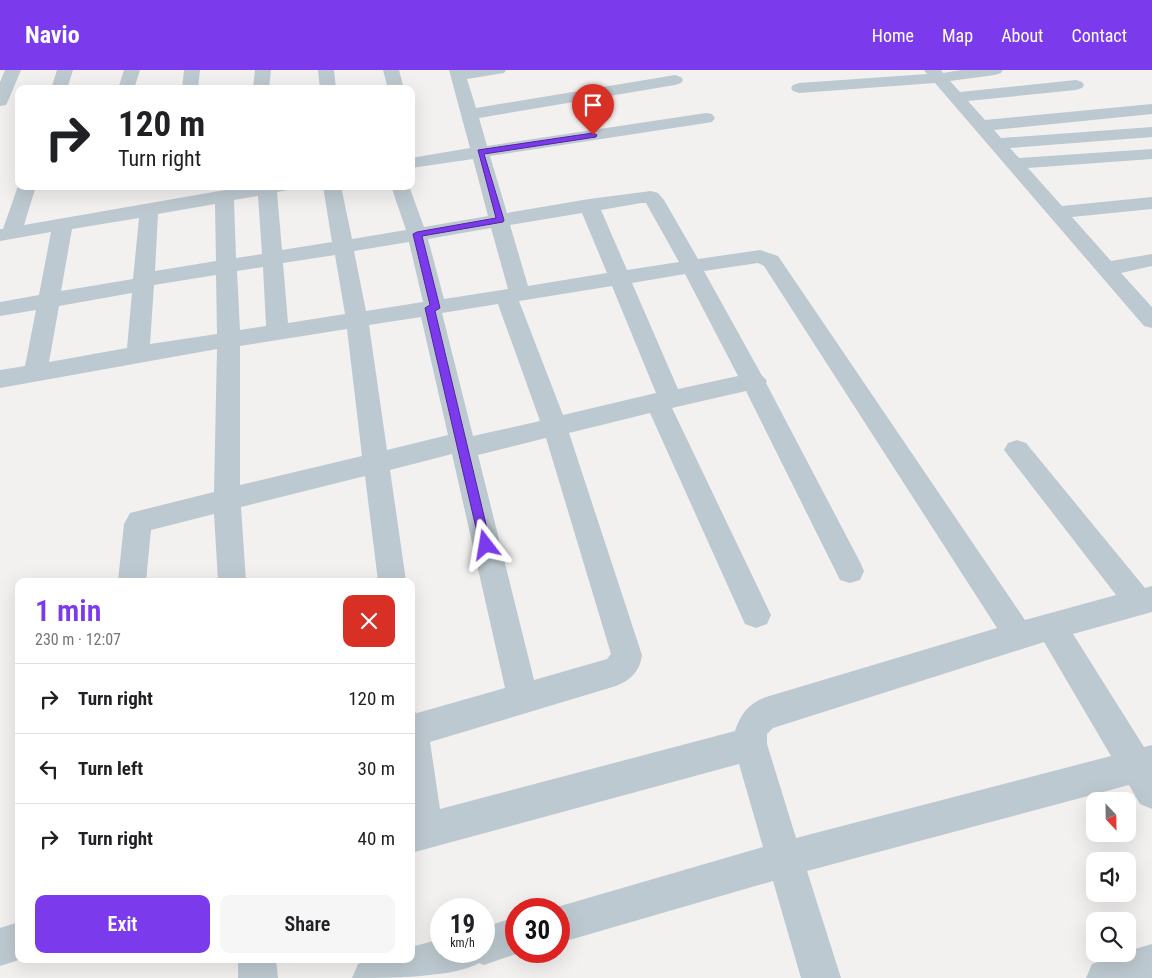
<!DOCTYPE html>
<html lang="en">
<head>
<meta charset="utf-8">
<style>
  :root { --surface:#fff; --page:#f6f6f6; --text:#202124; --muted:#757577; --line:#e0e0e0; --accent:#7c3aed }
  body { margin:0; font-family:"Roboto Condensed",sans-serif; background:var(--page); color:var(--text); height:100vh; display:flex; flex-direction:column; font-size:19px; white-space:nowrap }
  * { box-sizing:border-box; margin:0 }
  p { font-size:16px; color:var(--muted) }
  .icon { flex:none; width:28px; height:28px; fill:none; stroke:currentColor; stroke-width:2; stroke-linecap:round; stroke-linejoin:round }
  .map { position:relative; flex:1; overflow:hidden }
  .sheet { position:absolute; left:15px; top:508px; width:400px; height:385px; display:flex; flex-direction:column; background:var(--surface); border-radius:10px; box-shadow:0 5px 20px #0002 }
  .sheet>* { flex:none }
  .banner { position:absolute; left:15px; top:15px; width:400px; height:105px; border-radius:10px; box-shadow:0 5px 20px #0002; background:#fff; color:var(--text); overflow:hidden }
  .needle { width:32px; rotate:158deg }
  .buttons { position:absolute; left:1086px; top:722px; display:grid; gap:10px }
  .buttons a { display:grid; place-items:center; width:50px; height:50px; border-radius:10px; background:var(--surface); box-shadow:0 5px 20px #0002; font-size:25px }
  .speed { position:absolute; left:430px; top:828px; display:flex; gap:10px; font-size:25px; font-weight:700; text-align:center }
  .speed>* { display:grid; place-content:center; width:65px; height:65px; border-radius:50%; background:var(--surface); box-shadow:0 5px 20px #0002; line-height:1 }
  .speed small { font-size:12px; font-weight:400 }
  .speed .limit { border:8px solid #d22; background:#fff; color:#111 }
  .pin { position:absolute; display:grid; place-items:center; width:42px; height:42px; color:#fff; margin:-51px -21px; border-radius:50% 50% 50% 0; rotate:-45deg; box-shadow:0 0 5px #0007 }
  .pin .icon { rotate:45deg }
  .me { position:absolute; width:55px; margin:-28px; rotate:346deg; stroke-linejoin:round; filter:drop-shadow(0 0 4px #0008) }
  .turn { display:flex; align-items:center; gap:18px; height:105px; padding:0 20px; font-size:22px }
  .turn .icon { width:65px; height:65px; stroke-width:2.5 }
  .turn b { display:block; font-size:35px; line-height:42px }
  .round { display:grid; place-items:center; flex:none; width:52px; height:52px; border-radius:10px; background:var(--page) }
  .overview { display:flex; align-items:center; justify-content:space-between; height:85px; padding:0 20px }
  h1 { font-size:30px; font-weight:600; line-height:38px; color:var(--accent) }
  .button { display:flex; gap:10px; margin-top:auto; padding:10px 20px }
  .button a { flex:1; height:58px; border-radius:10px; background:var(--accent); color:#fff; font-size:20px; font-weight:600; line-height:58px; text-align:center }
  .button a+a { background:var(--page); color:var(--text) }
  ul { padding:0; list-style:none }
  li { display:flex; align-items:center; gap:15px; height:70px; padding:0 20px; border-top:1px solid var(--line) }
  li div { flex:1 }
  li b { display:block; font-size:19px }
  li em { font-style:normal }
  header { display:flex; align-items:center; gap:30px; box-sizing:border-box; height:70px; padding:0 25px; background:var(--accent); color:#fff }
  header strong { font-size:24px }
  nav { display:flex; gap:28px; margin-inline-start:auto; font-size:18px }
  .map>svg:first-child { display:block }
  .lines { fill:none; stroke-linecap:round; stroke-linejoin:round }
  .minor { fill:#bdc9d0; fill-rule:evenodd }
  .route { fill:#7c3aed; stroke:#51269a }
</style>
</head>
<body>
<header>
<strong>Navio</strong>
<nav><a>Home</a><a>Map</a><a>About</a><a>Contact</a></nav>
</header>
<div class="map">
<svg width="1152" height="908" viewBox="0 0 1152 908">
  <rect width="100%" height="100%" fill="#f3f0f0"/>
  <g class="lines">
    <!-- minor -->
    <g class="minor">
      <polygon points="5,0 21,0 8,31 6,35 0,36 0,12"/>
      <polygon points="57,0 73,0 67,19 51,19"/>
      <polygon points="124,0 140,0 134,19 118,19"/>
      <polygon points="184,0 200,0 198,19 182,19"/>
      <polygon points="255,0 271,0 269,19 253,19"/>
      <polygon points="318,0 334,0 336,19 320,19"/>
      <polygon points="383,0 399,0 404,19 388,19"/>
      <path d="M 449,0 L 506,0 L 504,3 L 467,9 L 476,38 L 675,5 L 681,7 L 683,10 L 681,13 L 675,15 L 479,48 L 487,76 L 706,43 L 712,44 L 715,48 L 712,52 L 706,53 L 490,86 L 507,143 L 589,129 L 651,121 L 658,123 L 664,130 L 698,189 L 760,180 L 778,186 L 1025,550 L 1116,525 L 1004,380 L 1008,373 L 1017,370 L 1026,373 L 1145,518 L 1152,516 L 1152,542 L 1073,564 L 1144,677 L 1152,675 L 1152,739 L 1140,734 L 1129,715 L 807,801 L 841,908 L 801,908 L 773,811 L 559,873 L 559,839 L 550,839 L 763,777 L 739,694 L 411,783 L 411,641 L 417,643 L 505,618 L 452,384 L 390,400 L 406,511 L 378,511 L 365,406 L 241,437 L 246,511 L 218,511 L 214,444 L 151,460 L 146,511 L 118,511 L 124,454 L 130,443 L 214,422 L 217,279 L 0,318 L 0,300 L 25,296 L 36,240 L 0,246 L 0,232 L 39,225 L 51,162 L 0,171 L 0,159 L 3,159 L 18,116 L 19,114 L 19,116 L 36,116 L 24,155 L 248,116 L 290,116 L 288,120 L 277,122 L 282,180 L 332,172 L 323,116 L 341,116 L 352,169 L 406,160 L 391,116 L 409,116 L 424,157 L 488,146 L 473,89 L 411,98 L 411,88 L 470,78 ZM 258,126 L 262,184 L 236,188 L 234,130 ZM 641,133 L 646,133 L 679,192 L 627,200 L 601,140 ZM 215,134 L 216,191 L 155,201 L 158,144 ZM 582,143 L 607,203 L 528,216 L 510,155 ZM 139,148 L 133,209 L 61,221 L 72,159 ZM 491,158 L 508,219 L 444,229 L 428,169 ZM 409,172 L 423,232 L 366,241 L 354,181 ZM 335,185 L 345,244 L 288,253 L 283,193 ZM 758,193 L 764,196 L 997,558 L 766,627 C 748,634 741,644 735,661 L 440,739 L 430,672 L 616,616 C 631,610 640,601 642,585 L 569,363 L 650,343 L 745,554 L 756,558 L 767,554 L 771,545 L 672,338 L 746,321 L 840,510 L 850,513 L 860,510 L 864,501 L 860,492 L 766,313 L 767,311 L 761,304 L 704,201 ZM 263,197 L 266,256 L 240,260 L 237,201 ZM 685,204 L 738,306 L 678,319 L 632,213 ZM 216,205 L 217,264 L 150,274 L 154,215 ZM 612,216 L 656,323 L 563,345 L 519,231 ZM 132,223 L 127,278 L 49,292 L 59,236 ZM 498,234 L 540,351 L 473,366 L 442,243 ZM 421,247 L 448,365 L 387,380 L 369,255 ZM 347,259 L 362,386 L 240,415 L 240,276 ZM 546,368 L 611,584 L 607,589 L 534,610 L 478,385 ZM 1044,572 L 1111,686 L 796,768 L 767,674 L 767,664 L 773,658 Z"/>
      <polygon points="924,0 941,0 943,3 961,0 1003,0 1001,3 995,5 950,11 960,22 1076,10 1082,12 1084,15 1082,18 1076,20 968,31 985,50 1152,34 1152,44 994,60 1001,68 1152,57 1152,67 1010,78 1019,88 1152,79 1152,89 1028,98 1062,136 1152,127 1152,139 1072,147 1111,191 1152,184 1152,196 1121,203 1152,237 1152,258 1144,256 935,13 799,23 793,21 791,18 793,15 799,13 927,4"/>
      <path d="M 516,847 L 516,881 L 525,881 L 484,895 L 479,893 C 453,908 386,908 352,908 L 358,894 L 371,889 L 411,889 L 411,877 L 441,869 L 441,881 L 484,881 L 484,857 Z"/>
      <polygon points="19,852 19,889 22,889 0,896 0,858"/>
      <polygon points="1152,874 1152,908 1086,908 1092,894 1120,884 1128,884 1128,881"/>
      <polygon points="238,889 276,889 278,908 238,908"/>
    </g>
  </g>
  <!-- route -->
  <polygon class="route" points="593,63 597,65 596,67 484,84 504,150 503,152 422,166 440,238 435,241 491,475 490,478 481,478 480,475 425,238 430,235 413,164 417,162 496,148 478,80"/>
</svg>
<div class="buttons">
<a><svg class="needle" viewBox="-14 -14 28 28"><path d="M0-13l5 13h-10z" fill="#e53935"/><path d="M0 13l5-13h-10z" fill="#757577"/></svg></a>
<a><svg class="icon" aria-label="sound" viewBox="0 0 24 24"><path d="M4 9h4l5-4v14l-5-4H4zM17 9q2 3 0 6"/></svg></a>
<a><svg class="icon" aria-label="search" viewBox="0 0 24 24"><circle cx="10" cy="10" r="6"/><path d="M15 15l6 6"/></svg></a>
</div>
<div class="speed"><div>19<small>km/h</small></div><div class="limit">30</div></div>
<div class="pin" style="left:593px;top:65px;background:#d93025"><svg class="icon" aria-label="arrive" viewBox="0 0 24 24"><path d="M6 21V4h12l-3 4 3 4H6"/></svg></div>
<svg class="me" style="left:486px;top:475px" viewBox="-20 -20 40 40"><path d="M0-17L14 15 0 8-14 15z" fill="#7c3aed" stroke="#fff" stroke-width="4"/></svg>
<div class="banner">
<div class="turn"><svg class="icon" aria-label="right" viewBox="0 0 24 24"><path d="M7 20v-9h11M14 6l5 5-5 5"/></svg><div><b>120 m</b>Turn right</div></div>
</div>
<section class="sheet">
<div class="overview"><div><h1>1 min</h1><p>230 m · 12:07</p></div><a class="round" style="background:#d93025;color:#fff"><svg class="icon" aria-label="close" viewBox="0 0 24 24"><path d="M6 6l12 12M18 6L6 18"/></svg></a></div>
<ul>
<li><svg class="icon" aria-label="right" viewBox="0 0 24 24"><path d="M7 20v-9h11M14 6l5 5-5 5"/></svg><div><b>Turn right</b></div><em>120 m</em></li>
<li><svg class="icon" aria-label="left" viewBox="0 0 24 24"><path d="M17 20v-9H6M10 6l-5 5 5 5"/></svg><div><b>Turn left</b></div><em>30 m</em></li>
<li><svg class="icon" aria-label="right" viewBox="0 0 24 24"><path d="M7 20v-9h11M14 6l5 5-5 5"/></svg><div><b>Turn right</b></div><em>40 m</em></li>
</ul>
<div class="button"><a>Exit</a><a>Share</a></div>
</section>
</div>
</body>
</html>
